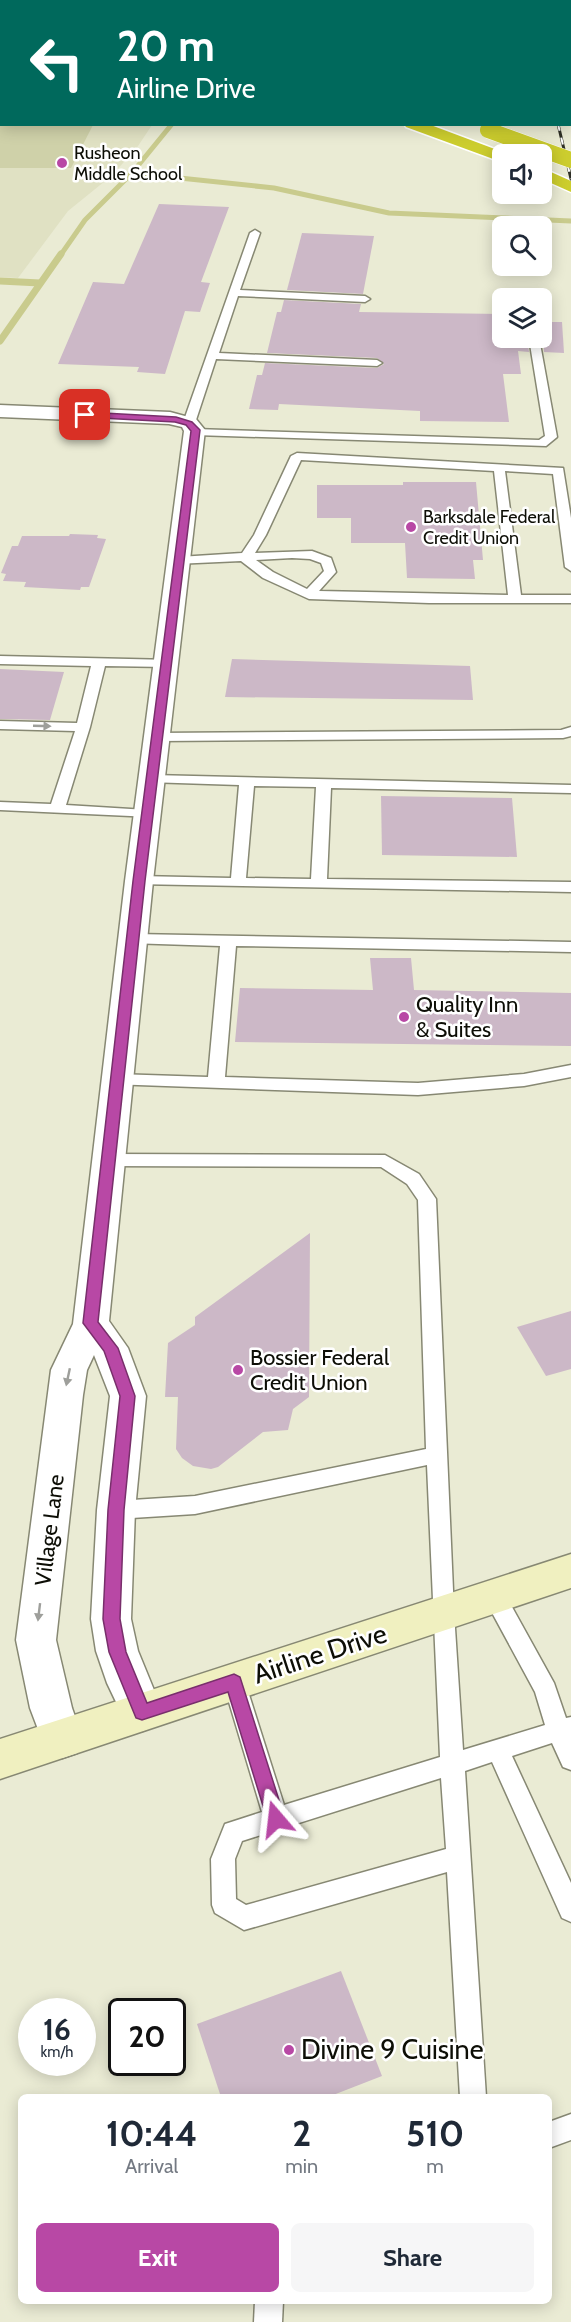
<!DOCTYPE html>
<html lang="en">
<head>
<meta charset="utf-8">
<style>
  :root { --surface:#fff; --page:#f6f6f7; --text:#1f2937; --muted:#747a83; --accent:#b848a5 }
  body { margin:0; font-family:Cabin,sans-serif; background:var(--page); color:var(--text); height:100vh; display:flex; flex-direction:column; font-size:22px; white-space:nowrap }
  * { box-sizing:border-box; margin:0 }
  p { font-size:20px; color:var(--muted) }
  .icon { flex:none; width:33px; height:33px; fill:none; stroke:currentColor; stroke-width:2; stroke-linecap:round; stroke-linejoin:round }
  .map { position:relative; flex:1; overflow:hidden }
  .details { position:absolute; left:18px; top:2094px; width:534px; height:210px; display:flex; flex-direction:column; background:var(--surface); border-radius:9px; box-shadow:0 3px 15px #0003 }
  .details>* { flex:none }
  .guide { position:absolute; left:0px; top:0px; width:572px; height:126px; box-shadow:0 3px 15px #0003; background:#00695c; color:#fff; overflow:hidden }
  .tools { position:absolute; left:492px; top:144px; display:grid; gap:12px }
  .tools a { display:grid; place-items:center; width:60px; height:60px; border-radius:9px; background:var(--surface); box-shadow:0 3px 15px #0003; font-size:30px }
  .speed { position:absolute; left:18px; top:1998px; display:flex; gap:12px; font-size:30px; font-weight:700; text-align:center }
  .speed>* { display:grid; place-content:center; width:78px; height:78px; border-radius:50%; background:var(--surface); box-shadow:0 3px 15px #0003; line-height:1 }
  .speed small { font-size:15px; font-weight:400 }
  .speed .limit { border:3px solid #111; border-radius:9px; background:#fff; color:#111 }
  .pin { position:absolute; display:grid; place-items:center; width:51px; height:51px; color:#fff; margin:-26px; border-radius:12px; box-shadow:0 3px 9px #0006 }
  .me { position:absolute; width:66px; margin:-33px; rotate:343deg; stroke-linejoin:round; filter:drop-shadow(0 0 4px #0008) }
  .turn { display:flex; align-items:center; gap:21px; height:126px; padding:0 18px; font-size:27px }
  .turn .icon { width:78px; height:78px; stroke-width:2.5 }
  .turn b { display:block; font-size:42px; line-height:51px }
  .eta { display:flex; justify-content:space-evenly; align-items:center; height:102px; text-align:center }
  .eta b { font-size:36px; font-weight:700; line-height:42px }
  .cta { display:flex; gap:12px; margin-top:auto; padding:12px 18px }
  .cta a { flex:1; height:69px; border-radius:9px; background:var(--accent); color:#fff; font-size:24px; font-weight:700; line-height:69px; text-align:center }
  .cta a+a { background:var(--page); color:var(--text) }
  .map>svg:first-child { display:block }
  .built { fill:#e0e1c3 }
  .green { fill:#cfd1a9 }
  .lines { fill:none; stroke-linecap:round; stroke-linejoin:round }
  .stream-far1 { stroke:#c9cb8d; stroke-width:5 }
  .stream { stroke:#c9cb8d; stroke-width:7 }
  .building { fill:#ccb8c7 }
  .service-casing { stroke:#878873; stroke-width:3 }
  .minor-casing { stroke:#878873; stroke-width:3 }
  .secondary-casing { stroke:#878873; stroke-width:3 }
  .motorway-casing { stroke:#fff; stroke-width:3 }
  .service { fill:#fff; fill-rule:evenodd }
  .minor { fill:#fff; fill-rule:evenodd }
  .secondary { fill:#f0f0c0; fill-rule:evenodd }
  .motorway { fill:#cccd2e; fill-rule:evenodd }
  .rail-casing { stroke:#2e2f25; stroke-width:3 }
  .rail { stroke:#fff; stroke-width:2; stroke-dasharray:7; stroke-linecap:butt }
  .motorway-bridge-casing { stroke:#fff; stroke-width:17; stroke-linecap:butt }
  .motorway-bridge { stroke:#cccd2e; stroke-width:16 }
  .oneway { fill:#9e9f9b }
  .route { fill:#b848a5; stroke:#782f6b; stroke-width:1.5 }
  .poi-dot { fill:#b848a5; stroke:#fff; stroke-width:2 }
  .labels { text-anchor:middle; stroke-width:5; stroke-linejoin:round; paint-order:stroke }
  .far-poi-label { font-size:18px; fill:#0d0e06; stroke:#fff; text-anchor:start }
  .poi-label { font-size:22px; fill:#0d0e06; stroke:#fff; text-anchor:start }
  .street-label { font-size:22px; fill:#0d0e06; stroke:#fff }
  .near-street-label { font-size:27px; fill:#0d0e06; stroke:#fff }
  .near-poi-label { font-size:27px; fill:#0d0e06; stroke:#fff; text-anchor:start }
</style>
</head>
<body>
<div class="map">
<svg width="571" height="2322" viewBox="0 0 571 2322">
  <rect width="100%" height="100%" fill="#eaebd4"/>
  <!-- built -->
  <polygon class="built" points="0,45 2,124 152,125 136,149 110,177 68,211 18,278 0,277"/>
  <!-- green -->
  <polygon class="green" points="0,77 2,124 93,125 71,168 0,168"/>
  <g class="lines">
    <!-- stream-far1 -->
    <g class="stream-far1">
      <polyline points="405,2 413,0"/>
      <polyline points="132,173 274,188 389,213 571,221"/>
      <polyline points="60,256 85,220 132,173 172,124"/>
    </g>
    <!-- stream -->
    <g class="stream">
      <polyline points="0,281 40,283"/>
      <polyline points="0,341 61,254"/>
    </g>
  </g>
  <!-- building -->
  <g class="building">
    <polygon points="159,204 229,207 201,282 210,283 200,312 185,311 165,374 137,372 139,367 58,364 93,282 124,284"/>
    <polygon points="302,233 374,236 363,294 287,290"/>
    <polygon points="284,300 361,304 359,312 502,314 502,338 527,338 529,352 518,351 521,374 503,374 509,422 420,421 420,411 279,404 278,410 249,409 257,375 262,375 265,363 377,368 384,364 377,358 267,353 277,312 281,312"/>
    <polygon points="542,322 562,322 564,353 544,352"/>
    <polygon points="403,482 476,482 483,560 473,560 475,579 407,578 405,543 351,543 351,518 317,518 317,485 403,485"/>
    <polygon points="70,534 98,535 97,538 106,539 89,587 81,587 80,590 24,587 26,582 3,581 6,574 1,573 12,546 18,546 22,536 69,536"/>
    <polygon points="232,659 470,666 473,700 225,697"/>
    <polygon points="0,669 64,672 50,720 0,719"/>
    <polygon points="381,796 512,798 517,857 382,855"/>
    <polygon points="370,958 411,958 414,990 571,993 571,1046 235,1042 240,988 373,990"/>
    <polygon points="310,1233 309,1397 293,1409 288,1430 263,1432 218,1467 211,1469 193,1466 182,1458 176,1449 178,1397 165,1397 168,1343 195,1325 195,1317"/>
    <polygon points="571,1311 571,1369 546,1376 517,1327"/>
    <polygon points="341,1971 382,2076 328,2097 221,2097 197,2024"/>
  </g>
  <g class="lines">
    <!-- service casing -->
    <g class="service-casing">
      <g id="service">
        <polygon points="255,230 260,233 240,290 365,296 370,299 365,302 238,296 219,353 377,360 382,363 377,366 216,359 195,423 189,426 185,425 183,423 250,233"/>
        <polygon points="529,338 539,338 557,437 546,446 195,435 189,432 195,429 539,440 545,436"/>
        <path d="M 297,453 L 563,468 L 571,518 L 571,571 L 565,567 L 553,474 L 505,471 L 521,595 L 571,595 L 571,603 L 429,603 L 309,599 L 263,578 L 241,561 L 175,564 L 173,561 L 175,558 L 179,557 L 242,553 L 254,535 L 291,456 ZM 301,460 L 494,471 L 508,595 L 319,591 L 336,572 L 331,558 L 312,551 L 255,553 L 266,535 ZM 292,558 L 310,559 L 321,563 L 324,571 L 307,589 L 273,572 L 256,560 Z"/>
        <polygon points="0,656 172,660 174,663 167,667 105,666 90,727 66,805 147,810 154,814 152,817 0,810 0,802 51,804 75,731 0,729 0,721 77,723 91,666 0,664"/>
        <polygon points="571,727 571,736 563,738 158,741 151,737 158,733 561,730"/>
        <path d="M 152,775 L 571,785 L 571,793 L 331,788 L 327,879 L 571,882 L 571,892 L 134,884 L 131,881 L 134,878 L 139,876 L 231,878 L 239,785 L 147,782 L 145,779 ZM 254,786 L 316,787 L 311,879 L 246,878 Z"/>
        <polygon points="134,934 571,942 571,952 236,946 225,1077 418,1083 524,1074 571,1065 571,1077 524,1086 418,1095 110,1084 107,1080 110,1076 116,1074 208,1077 220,946 128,943 126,939"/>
        <path d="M 107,1154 L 385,1155 L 419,1174 L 436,1199 L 454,1613 L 463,1750 L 545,1725 L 535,1692 L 483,1596 L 486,1589 L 494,1587 L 502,1589 L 554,1683 L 566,1718 L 571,1717 L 571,1770 L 563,1767 L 552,1743 L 512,1756 L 571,1883 L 571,1922 L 562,1918 L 492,1762 L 465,1771 L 486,2097 L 460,2097 L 447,1872 L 244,1930 L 215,1913 L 212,1905 L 211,1859 L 225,1824 L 262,1812 L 223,1682 L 226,1675 L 234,1672 L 242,1675 L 245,1682 L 284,1805 L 440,1757 L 427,1465 L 195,1514 L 116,1519 L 109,1516 L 105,1510 L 109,1504 L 116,1501 L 195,1496 L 426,1449 L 418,1200 L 407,1184 L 381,1167 L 107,1166 L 101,1164 L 98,1160 L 101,1156 ZM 441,1778 L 446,1849 L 246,1905 L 236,1899 L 235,1859 L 242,1841 Z"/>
        <polygon points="571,2114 571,2140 549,2148 549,2122"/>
        <polygon points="255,2301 283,2301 282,2322 254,2322"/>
      </g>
    </g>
    <!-- minor casing -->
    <g class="minor-casing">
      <g id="minor">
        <polygon points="127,0 147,0 148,2 128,2"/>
        <polygon points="0,405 170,412 196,419 205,430 153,881 109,1321 128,1348 146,1396 135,1510 131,1619 138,1651 163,1712 157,1725 142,1731 127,1725 107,1683 96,1651 91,1619 97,1510 110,1396 94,1355 87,1370 83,1395 56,1640 72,1708 83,1739 77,1753 62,1758 47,1753 30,1708 16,1640 51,1370 73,1324 125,881 184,431 182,427 169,424 0,417"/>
      </g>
    </g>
    <!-- secondary casing -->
    <g class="secondary-casing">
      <polygon id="secondary" points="571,1554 571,1588 0,1779 0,1739"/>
    </g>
    <!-- motorway casing -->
    <g class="motorway-casing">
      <g id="motorway">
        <rect x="0" y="12" width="2" height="8"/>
        <polygon points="404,124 428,124 508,154 502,154 502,162 496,160 406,127"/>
        <polygon points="542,168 571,181 571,192 542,179"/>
      </g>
    </g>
    <!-- service -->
    <use href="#service" class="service"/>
    <!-- minor -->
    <use href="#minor" class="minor"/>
    <!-- secondary -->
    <use href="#secondary" class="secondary"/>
    <!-- motorway -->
    <use href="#motorway" class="motorway"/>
    <!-- rail casing -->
    <g class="rail-casing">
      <polyline id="rail" points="558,124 571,179"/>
    </g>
    <!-- rail -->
    <use href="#rail" class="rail"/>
    <!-- motorway-bridge casing -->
    <g class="motorway-bridge-casing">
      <polyline id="motorway-bridge" points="488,130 571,160"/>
    </g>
    <!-- motorway-bridge -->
    <use href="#motorway-bridge" class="motorway-bridge"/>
  </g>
  <!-- one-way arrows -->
  <defs><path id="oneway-solid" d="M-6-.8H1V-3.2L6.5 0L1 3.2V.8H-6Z" transform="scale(1.5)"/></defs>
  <g class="oneway">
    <use href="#oneway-solid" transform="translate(42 726) rotate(2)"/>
    <use href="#oneway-solid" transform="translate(68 1377) rotate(102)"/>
    <use href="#oneway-solid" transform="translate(39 1612) rotate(97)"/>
  </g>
  <!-- route -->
  <polygon class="route" points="85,412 176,417 192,422 200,430 145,881 98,1322 118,1348 135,1396 124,1510 120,1619 126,1652 147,1703 234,1674 240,1677 285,1819 283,1825 276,1827 270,1825 267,1819 228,1692 142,1720 136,1718 109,1652 103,1619 108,1510 120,1396 104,1351 83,1323 133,881 191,431 186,425 175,422 82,417 82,413"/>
  <!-- markers -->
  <g class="poi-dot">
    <circle cx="62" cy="163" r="6"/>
    <circle cx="411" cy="527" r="6"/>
    <circle cx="404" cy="1017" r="6"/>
    <circle cx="238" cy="1370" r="6"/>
    <circle cx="289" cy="2050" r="6"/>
  </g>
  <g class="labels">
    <!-- far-poi labels -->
    <g class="far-poi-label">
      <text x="74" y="159">Rusheon<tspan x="74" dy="21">Middle School</tspan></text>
      <text x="423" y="523">Barksdale Federal<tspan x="423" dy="21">Credit Union</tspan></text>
    </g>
    <!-- poi labels -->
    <g class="poi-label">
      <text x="416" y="1012">Quality Inn<tspan x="416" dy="25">&amp; Suites</tspan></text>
      <text x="250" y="1365">Bossier Federal<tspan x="250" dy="25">Credit Union</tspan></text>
    </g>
    <!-- street labels -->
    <g class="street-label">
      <text transform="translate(49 1530) rotate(-83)" y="8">Village Lane</text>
    </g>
    <!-- near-street labels -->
    <g class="near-street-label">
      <text transform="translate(320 1654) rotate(-18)" y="9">Airline Drive</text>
    </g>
    <!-- near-poi labels -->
    <g class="near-poi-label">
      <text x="301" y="2059">Divine 9 Cuisine</text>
    </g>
  </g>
</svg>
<div class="tools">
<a><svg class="icon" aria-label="sound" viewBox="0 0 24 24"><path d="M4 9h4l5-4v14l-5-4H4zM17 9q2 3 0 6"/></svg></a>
<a><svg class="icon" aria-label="search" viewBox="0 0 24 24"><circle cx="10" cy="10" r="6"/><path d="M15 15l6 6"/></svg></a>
<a><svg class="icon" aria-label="layers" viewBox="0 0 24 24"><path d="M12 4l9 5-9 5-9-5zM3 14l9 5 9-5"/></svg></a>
</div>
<div class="speed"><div>16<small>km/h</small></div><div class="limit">20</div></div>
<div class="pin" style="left:85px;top:415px;background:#d93025"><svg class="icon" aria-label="arrive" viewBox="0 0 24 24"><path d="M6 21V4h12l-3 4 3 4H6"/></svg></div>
<svg class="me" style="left:276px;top:1819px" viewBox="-20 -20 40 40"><path d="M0-17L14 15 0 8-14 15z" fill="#b848a5" stroke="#fff" stroke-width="4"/></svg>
<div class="guide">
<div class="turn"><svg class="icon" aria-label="left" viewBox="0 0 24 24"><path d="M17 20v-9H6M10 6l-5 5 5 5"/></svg><div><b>20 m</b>Airline Drive</div></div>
</div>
<section class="details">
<div class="eta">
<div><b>10:44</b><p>Arrival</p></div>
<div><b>2</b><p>min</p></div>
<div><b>510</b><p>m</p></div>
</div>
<div class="cta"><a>Exit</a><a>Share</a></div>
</section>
</div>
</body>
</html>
